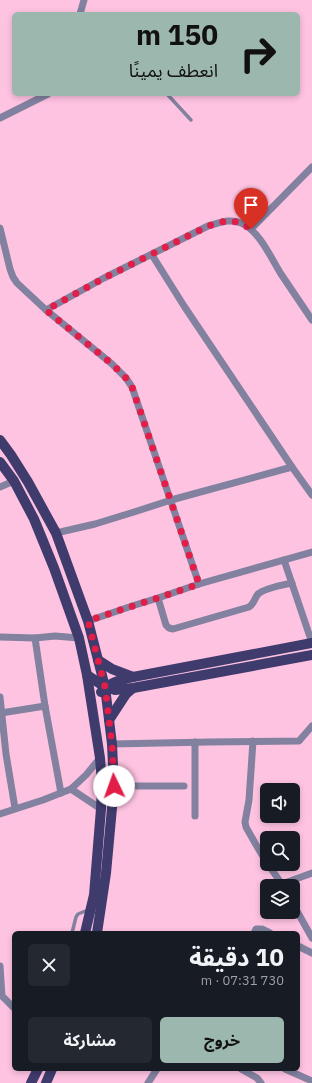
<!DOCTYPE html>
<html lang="ar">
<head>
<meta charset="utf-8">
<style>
  :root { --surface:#171b24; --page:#242831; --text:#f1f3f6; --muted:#9ea1a6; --accent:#9cb7ae }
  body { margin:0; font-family:"IBM Plex Sans","Noto Sans Arabic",sans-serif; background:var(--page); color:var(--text); direction:rtl; height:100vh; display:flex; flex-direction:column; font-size:15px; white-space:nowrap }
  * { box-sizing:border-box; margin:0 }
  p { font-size:13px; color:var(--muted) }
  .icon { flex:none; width:22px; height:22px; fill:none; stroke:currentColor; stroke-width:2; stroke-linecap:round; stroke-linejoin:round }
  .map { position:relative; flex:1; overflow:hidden; direction:ltr }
  .side { position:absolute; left:12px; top:931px; width:288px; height:140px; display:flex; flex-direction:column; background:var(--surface); border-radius:6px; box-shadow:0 2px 6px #0003; direction:rtl }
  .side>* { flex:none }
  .hud { position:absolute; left:12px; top:12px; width:288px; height:84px; border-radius:6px; box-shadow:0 2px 6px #0003; direction:rtl; background:#9cb7ae; color:#111; overflow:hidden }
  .buttons { position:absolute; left:260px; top:783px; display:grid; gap:8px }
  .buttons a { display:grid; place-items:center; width:40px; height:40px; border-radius:6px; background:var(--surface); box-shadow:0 2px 6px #0003; font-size:20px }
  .pin { position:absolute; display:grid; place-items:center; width:34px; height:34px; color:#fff; margin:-41px -17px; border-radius:50% 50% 50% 0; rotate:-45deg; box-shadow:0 0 4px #0007 }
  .pin .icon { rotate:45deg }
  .me { position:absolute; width:44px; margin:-22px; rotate:357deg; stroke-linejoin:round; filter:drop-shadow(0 0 3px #0008) }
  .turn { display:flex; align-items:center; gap:14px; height:84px; padding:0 16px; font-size:18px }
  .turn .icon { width:52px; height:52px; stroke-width:2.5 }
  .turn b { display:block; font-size:28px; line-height:34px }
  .round { display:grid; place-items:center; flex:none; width:42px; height:42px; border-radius:6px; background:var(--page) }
  .summary { display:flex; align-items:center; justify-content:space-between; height:68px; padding:0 16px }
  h1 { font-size:24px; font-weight:700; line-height:30px }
  .button { display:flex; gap:8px; margin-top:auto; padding:8px 16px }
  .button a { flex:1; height:46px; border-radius:6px; background:var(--accent); color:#111; font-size:16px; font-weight:700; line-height:46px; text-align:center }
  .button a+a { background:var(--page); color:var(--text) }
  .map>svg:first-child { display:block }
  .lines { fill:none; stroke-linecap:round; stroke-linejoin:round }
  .lane { stroke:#82819f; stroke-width:3.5 }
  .street { stroke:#82819f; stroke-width:7 }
  .primary { stroke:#3f3b6d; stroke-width:10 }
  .route { stroke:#e11d48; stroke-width:7; stroke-dasharray:0 12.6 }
</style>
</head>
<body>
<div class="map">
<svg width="312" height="1083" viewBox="0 0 312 1083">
  <rect width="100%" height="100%" fill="#ffc3e2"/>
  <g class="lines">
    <!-- lane -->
    <g class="lane">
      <polyline points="167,94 191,120"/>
      <polyline points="72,933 76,917 78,914 88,910"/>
    </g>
    <!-- street -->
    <g class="street">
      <polyline points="80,14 84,0"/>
      <polyline points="0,118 48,94"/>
      <polyline points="0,228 10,269 13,277 17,283 46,310 112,364 126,378 132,387 199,584"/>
      <polyline points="251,229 312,167"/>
      <polyline points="152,255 184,306 292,467 312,495"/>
      <path d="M 46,310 L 104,278 L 208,226 C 219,223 230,218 241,223 C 259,230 271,258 281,274 C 291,289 302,305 312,320"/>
      <polyline points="0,487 14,481"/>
      <polyline points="56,533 95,524 134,512 171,500 292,467"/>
      <polyline points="284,560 312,643"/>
      <path d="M 158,598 L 166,625 L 169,628 L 173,629 L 249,607 C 254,604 254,599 258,594 C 265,588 283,585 292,583"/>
      <polyline points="88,621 132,606 158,598 199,584 312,552"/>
      <polyline points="0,637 35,638 55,636 79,638"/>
      <polyline points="35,638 45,706 61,793"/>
      <polyline points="0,697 6,754 15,808"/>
      <polyline points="1,713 45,706"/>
      <polyline points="253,741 249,800 245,822 246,827 255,843 267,863"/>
      <polyline points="112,744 209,742 299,741 312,726"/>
      <polyline points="114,786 184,786"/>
      <polyline points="71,789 101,809"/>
      <polyline points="0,814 43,800 71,789 86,775 100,758"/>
      <polyline points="195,816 195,742"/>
      <polyline points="268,864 283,886"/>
      <polyline points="282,884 312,873"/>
      <polyline points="293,904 312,938"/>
      <polyline points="254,933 256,929 262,929 270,933"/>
      <polyline points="298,946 312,953"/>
      <polyline points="0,966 2,996 14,1008"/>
      <polyline points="241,1069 257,1078 261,1083"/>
      <polyline points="285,1069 312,1081"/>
      <polyline points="148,1083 157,1069"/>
    </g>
    <!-- primary -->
    <g class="primary">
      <polyline points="0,440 11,455 28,482 56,533 88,621 105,687 112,744 114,786 106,873 97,933"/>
      <polyline points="0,462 14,481 34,519 54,568 79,638 87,675 100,758 102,783 101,809 94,895 85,933"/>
      <polyline points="98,660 112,669 133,677"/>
      <polyline points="87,675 105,687 115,690 133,688 312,655"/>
      <path d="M 101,692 C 109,682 121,680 133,677 L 312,643"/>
      <polyline points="109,720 126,694 133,688"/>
      <polyline points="31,1083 38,1069"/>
      <polyline points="46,1083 52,1069"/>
    </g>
  </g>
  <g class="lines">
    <!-- route -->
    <path class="route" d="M 114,786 L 112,744 L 105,687 L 88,621 C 125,608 162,597 199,584 L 132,387 L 126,378 L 112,364 L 46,310 L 104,278 L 208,226 C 226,220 234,218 251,229"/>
  </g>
</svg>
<div class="buttons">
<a><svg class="icon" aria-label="sound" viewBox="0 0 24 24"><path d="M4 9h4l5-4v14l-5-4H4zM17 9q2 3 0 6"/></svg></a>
<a><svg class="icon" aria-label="search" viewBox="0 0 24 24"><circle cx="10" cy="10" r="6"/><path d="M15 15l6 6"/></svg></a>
<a><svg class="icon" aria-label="layers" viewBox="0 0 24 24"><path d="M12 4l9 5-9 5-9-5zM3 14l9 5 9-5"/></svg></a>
</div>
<div class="pin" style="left:251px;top:229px;background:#d93025"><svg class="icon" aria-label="arrive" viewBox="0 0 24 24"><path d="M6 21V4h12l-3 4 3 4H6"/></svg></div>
<svg class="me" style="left:114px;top:786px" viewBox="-20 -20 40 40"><circle r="19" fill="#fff"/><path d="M0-13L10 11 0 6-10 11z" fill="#e11d48"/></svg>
<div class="hud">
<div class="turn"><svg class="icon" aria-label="right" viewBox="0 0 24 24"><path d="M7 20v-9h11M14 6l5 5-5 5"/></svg><div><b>150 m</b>انعطف يمينًا</div></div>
</div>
<section class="side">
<div class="summary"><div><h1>10 دقيقة</h1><p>730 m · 07:31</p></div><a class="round"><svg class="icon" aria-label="close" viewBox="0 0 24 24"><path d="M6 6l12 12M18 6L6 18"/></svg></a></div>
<div class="button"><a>خروج</a><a>مشاركة</a></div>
</section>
</div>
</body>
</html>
